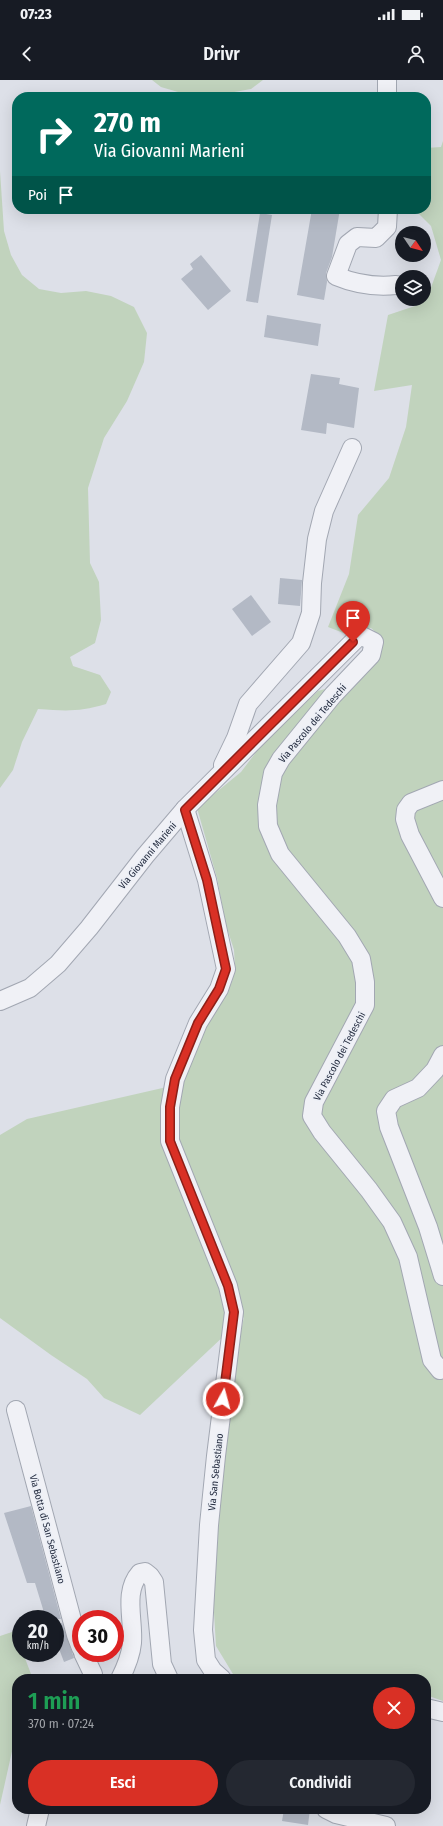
<!DOCTYPE html>
<html lang="it">
<head>
<meta charset="utf-8">
<style>
  :root { --surface:#171b24; --page:#242831; --text:#f1f3f6; --muted:#9ea1a6; --accent:#d93025 }
  body { margin:0; font-family:"Fira Sans Condensed",sans-serif; background:var(--page); color:var(--text); height:100vh; display:flex; flex-direction:column; font-size:15px; white-space:nowrap }
  * { box-sizing:border-box; margin:0 }
  p { font-size:13px; color:var(--muted) }
  .icon { flex:none; width:22px; height:22px; fill:none; stroke:currentColor; stroke-width:2; stroke-linecap:round; stroke-linejoin:round }
  .map { position:relative; flex:1; overflow:hidden }
  .details { position:absolute; left:12px; top:1594px; width:419px; height:140px; display:flex; flex-direction:column; background:var(--surface); border-radius:16px; box-shadow:0 4px 16px #0002 }
  .details>* { flex:none }
  .hud { position:absolute; left:12px; top:12px; width:419px; height:122px; border-radius:16px; box-shadow:0 4px 16px #0002; background:#00695c; color:#fff; overflow:hidden }
  .needle { width:26px; rotate:125deg }
  .controls { position:absolute; left:395px; top:146px; display:grid; gap:8px }
  .controls a { display:grid; place-items:center; width:36px; height:36px; border-radius:50%; background:var(--surface); box-shadow:0 4px 16px #0002; font-size:20px }
  .speed { position:absolute; left:12px; top:1530px; display:flex; gap:8px; font-size:20px; font-weight:700; text-align:center }
  .speed>* { display:grid; place-content:center; width:52px; height:52px; border-radius:50%; background:var(--surface); box-shadow:0 4px 16px #0002; line-height:1 }
  .speed small { font-size:10px; font-weight:400 }
  .speed .limit { border:6px solid #d22; background:#fff; color:#111 }
  .pin { position:absolute; display:grid; place-items:center; width:34px; height:34px; color:#fff; margin:-41px -17px; border-radius:50% 50% 50% 0; rotate:-45deg; box-shadow:0 0 4px #0007 }
  .pin .icon { rotate:45deg }
  .me { position:absolute; width:44px; margin:-22px; rotate:7deg; stroke-linejoin:round; filter:drop-shadow(0 0 3px #0008) }
  .turn { display:flex; align-items:center; gap:14px; height:84px; padding:0 16px; font-size:18px }
  .turn .icon { width:52px; height:52px; stroke-width:2.5 }
  .turn b { display:block; font-size:28px; line-height:34px }
  .then { display:flex; align-items:center; height:38px; padding:0 16px; background:#0003; gap:8px; font-size:15px }
  .round { display:grid; place-items:center; flex:none; width:42px; height:42px; border-radius:21px; background:var(--page) }
  .summary { display:flex; align-items:center; justify-content:space-between; height:68px; padding:0 16px }
  h1 { font-size:24px; font-weight:600; line-height:30px; color:#1e9e55 }
  .primary-button { display:flex; gap:8px; margin-top:auto; padding:8px 16px }
  .primary-button a { flex:1; height:46px; border-radius:24px; background:var(--accent); color:#fff; font-size:16px; font-weight:600; line-height:46px; text-align:center }
  .primary-button a+a { background:var(--page); color:var(--text) }
  .status { display:flex; justify-content:space-between; align-items:center; height:28px; padding:0 20px; background:var(--surface); direction:ltr }
  .status svg { height:11px; fill:currentColor }
  header { display:flex; justify-content:space-between; align-items:center; height:52px; padding:0 16px; background:var(--surface); font-size:18px; font-weight:600 }
  .map>svg:first-child { display:block }
  .green { fill:#c1d3bd }
  .building { fill:#b3b9c5 }
  .lines { fill:none; stroke-linecap:round; stroke-linejoin:round }
  .street-casing { stroke:#a2a7b2; stroke-width:20 }
  .street { stroke:#f0f1f6; stroke-width:18 }
  .route-casing { stroke:#8d1f18; stroke-width:10 }
  .route { stroke:#d93025; stroke-width:7 }
  .labels { text-anchor:middle; stroke-width:3; stroke-linejoin:round; paint-order:stroke }
  .street-label { font-size:10px; fill:#252d40; stroke:#eceff6 }
</style>
</head>
<body>
<div class="status"><b>07:23</b><svg viewBox="0 0 49 12"><path d="M0 12V9h3v3zM5 12V6h3v6zM10 12V3h3v9zM15 12V0h3v12zM26 1h20v11H26zM47 4h2v5h-2z"/></svg></div>
<header><svg class="icon" aria-label="back" viewBox="0 0 24 24"><path d="M15 5l-7 7 7 7"/></svg>Drivr<svg class="icon" aria-label="person" viewBox="0 0 24 24"><circle cx="12" cy="8" r="4"/><path d="M4 21q1-7 8-7t8 7"/></svg></header>
<div class="map">
<svg width="443" height="1746" viewBox="0 0 443 1746">
  <rect width="100%" height="100%" fill="#dde0e8"/>
  <!-- green -->
  <g class="green">
    <polygon points="152,0 263,0 251,9 207,17 195,17 161,7"/>
    <polygon points="443,61 443,1621 426,1615 426,1599 236,1599 216,1566 213,1516 216,1426 236,1275 244,1237 140,1335 104,1318 87,1299 51,1275 0,1238 0,1055 27,1039 180,1004 208,943 232,902 235,888 234,870 226,845 217,798 197,728 241,692 263,663 318,611 353,601 379,571 382,558 371,548 351,556 328,547 349,494 358,435 389,398 406,347 412,305 374,311 388,235 418,225 424,219 429,213 441,180 431,146 414,129 426,129 426,68 441,67"/>
    <path d="M 0,91 L 4,151 L 11,175 L 22,195 L 39,209 L 61,213 L 86,211 L 111,216 L 134,227 L 147,253 L 144,282 L 127,321 L 104,358 L 88,408 L 90,483 L 99,502 L 101,540 L 95,563 L 70,577 L 73,586 L 100,595 L 111,612 L 106,624 C 79,632 66,631 38,629 L 22,662 L 13,690 L 0,708 Z"/>
    <polygon points="15,1551 21,1568 21,1573 23,1573 31,1594 29,1599 17,1599 17,1649 0,1725 0,1556"/>
  </g>
  <!-- building -->
  <g class="building">
    <polygon points="312,129 340,129 332,177 326,193 327,202 324,220 297,215"/>
    <polygon points="260,133 272,135 258,223 246,221"/>
    <polygon points="201,175 231,211 208,230 181,199 193,189 190,184"/>
    <polygon points="267,235 321,244 318,266 264,257"/>
    <polygon points="311,294 340,298 339,304 359,308 354,348 327,343 326,354 301,350"/>
    <polygon points="280,498 302,500 300,526 278,524"/>
    <polygon points="251,515 271,542 252,556 232,529"/>
    <polygon points="31,1426 61,1539 46,1539 35,1503 27,1503 4,1433"/>
    <polygon points="62,1543 74,1578 64,1582 55,1558 55,1545"/>
    <polygon points="284,1729 310,1729 308,1745 282,1741"/>
  </g>
  <g class="lines">
    <!-- street casing -->
    <g class="street-casing">
      <g id="street">
        <polyline points="387,17 387,0"/>
        <path d="M 388,129 L 387,147 L 376,158 L 357,157 L 348,164 L 336,196 C 355,204 376,207 396,205"/>
        <polyline points="223,685 236,658 248,624 301,563 311,533 312,503 317,459 324,431 352,368"/>
        <polyline points="443,710 411,723 406,730 405,739 410,755 443,818"/>
        <polyline points="185,729 207,800 226,889 219,909 198,943 175,999 170,1027 170,1061 228,1206 234,1232 216,1376 209,1445 203,1550 206,1580 213,1591 222,1599"/>
        <polyline points="0,921 30,908 58,884 89,848 145,776 185,729 360,555 374,562 371,575 333,615 281,679 273,693 267,725 268,746 280,774 347,856 361,879 365,902 365,925 314,1022 312,1036 322,1052 369,1110 392,1142 408,1177 432,1280 440,1290 443,1289"/>
        <polyline points="443,975 435,990 418,1008 394,1019 386,1031 389,1047 428,1147 443,1196"/>
        <polyline points="16,1330 76,1555 81,1568"/>
        <polyline points="83,1573 93,1594 92,1599"/>
        <path d="M 120,1599 C 125,1589 131,1574 132,1563 C 134,1540 123,1512 140,1493 L 145,1492 L 150,1496 L 154,1502 L 162,1584 L 169,1599"/>
        <polyline points="426,1628 443,1632"/>
        <polyline points="326,1729 336,1734 386,1746"/>
        <polyline points="36,1746 40,1729"/>
      </g>
    </g>
    <!-- street -->
    <use href="#street" class="street"/>
  </g>
  <g class="lines">
    <!-- route casing -->
    <g class="route-casing">
      <polyline id="route" points="223,1319 234,1232 228,1206 170,1061 170,1027 175,999 198,943 219,909 226,889 207,800 185,730 353,562"/>
    </g>
    <!-- route -->
    <use href="#route" class="route"/>
  </g>
  <g class="labels">
    <!-- street labels -->
    <g class="street-label">
      <text transform="translate(312 643) rotate(-50)" y="4">Via Pascolo dei Tedeschi</text>
      <text transform="translate(147 775) rotate(-50)" y="4">Via Giovanni Marieni</text>
      <text transform="translate(339 976) rotate(-62)" y="4">Via Pascolo dei Tedeschi</text>
      <text transform="translate(215 1392) rotate(-84)" y="4">Via San Sebastiano</text>
      <text transform="translate(48 1449) rotate(75)" y="4">Via Botta di San Sebastiano</text>
    </g>
  </g>
</svg>
<div class="controls">
<a><svg class="needle" viewBox="-14 -14 28 28"><path d="M0-13l5 13h-10z" fill="#e53935"/><path d="M0 13l5-13h-10z" fill="#9ea1a6"/></svg></a>
<a><svg class="icon" aria-label="layers" viewBox="0 0 24 24"><path d="M12 4l9 5-9 5-9-5zM3 14l9 5 9-5"/></svg></a>
</div>
<div class="speed"><div>20<small>km/h</small></div><div class="limit">30</div></div>
<div class="pin" style="left:353px;top:562px;background:#d93025"><svg class="icon" aria-label="arrive" viewBox="0 0 24 24"><path d="M6 21V4h12l-3 4 3 4H6"/></svg></div>
<svg class="me" style="left:223px;top:1319px" viewBox="-20 -20 40 40"><circle r="17" fill="#d93025" stroke="#fff" stroke-width="3"/><path d="M0-11L8 9 0 5-8 9z" fill="#fff"/></svg>
<div class="hud">
<div class="turn"><svg class="icon" aria-label="right" viewBox="0 0 24 24"><path d="M7 20v-9h11M14 6l5 5-5 5"/></svg><div><b>270 m</b>Via Giovanni Marieni</div></div>
<div class="then">Poi<svg class="icon" aria-label="arrive" viewBox="0 0 24 24"><path d="M6 21V4h12l-3 4 3 4H6"/></svg></div>
</div>
<section class="details">
<div class="summary"><div><h1>1 min</h1><p>370 m · 07:24</p></div><a class="round" style="background:#d93025;color:#fff"><svg class="icon" aria-label="close" viewBox="0 0 24 24"><path d="M6 6l12 12M18 6L6 18"/></svg></a></div>
<div class="primary-button"><a>Esci</a><a>Condividi</a></div>
</section>
</div>
</body>
</html>
